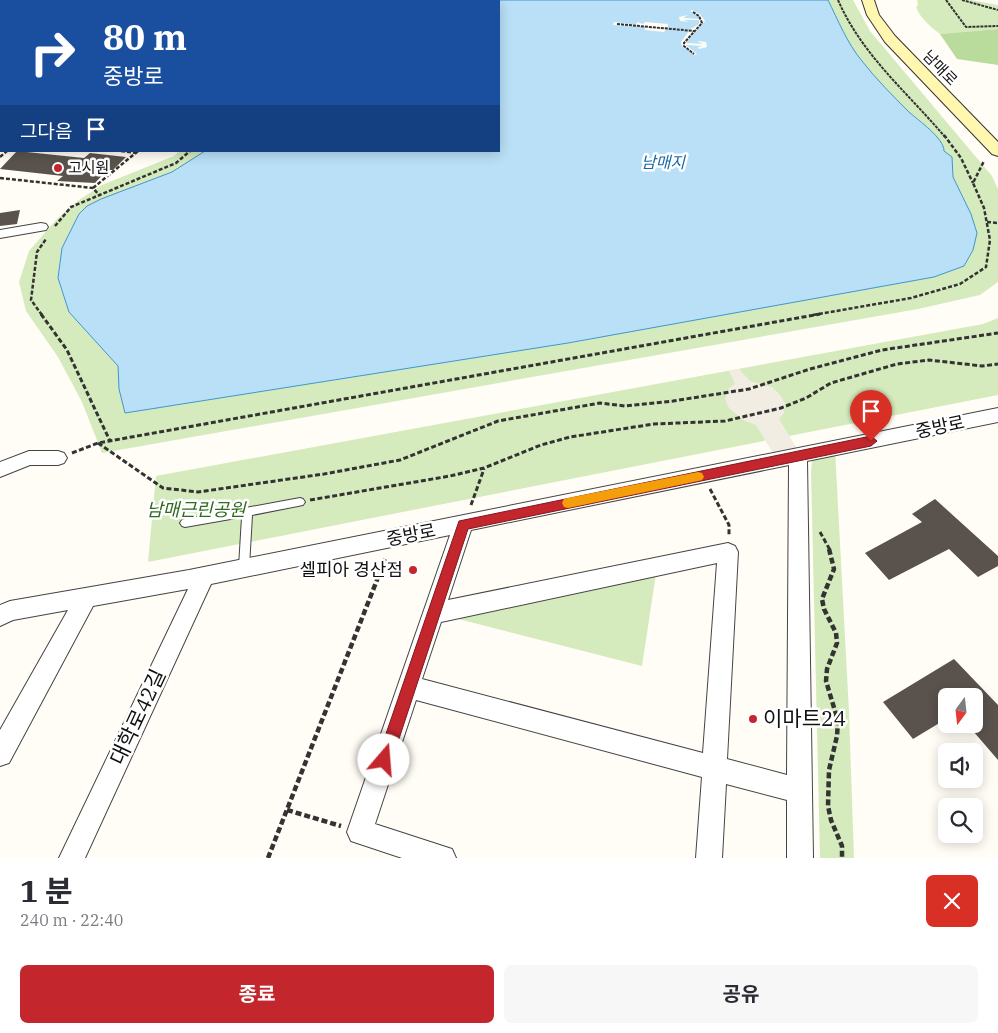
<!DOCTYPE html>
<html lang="ko">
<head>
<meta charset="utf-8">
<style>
  :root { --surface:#fff; --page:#f7f7f7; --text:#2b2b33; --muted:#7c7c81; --accent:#c4262e }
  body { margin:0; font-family:"IBM Plex Serif","Noto Sans KR",serif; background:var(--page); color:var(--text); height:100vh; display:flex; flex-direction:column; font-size:19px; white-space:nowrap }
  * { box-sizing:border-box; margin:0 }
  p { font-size:16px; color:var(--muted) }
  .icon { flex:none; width:28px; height:28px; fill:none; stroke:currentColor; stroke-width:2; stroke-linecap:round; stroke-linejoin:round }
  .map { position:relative; height:858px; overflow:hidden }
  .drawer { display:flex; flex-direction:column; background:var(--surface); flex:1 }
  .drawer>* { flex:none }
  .hud { position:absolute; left:0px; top:0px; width:500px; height:152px; box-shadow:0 2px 12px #0003; background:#1a4fa0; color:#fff; overflow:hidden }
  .needle { width:32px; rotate:195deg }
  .controls { position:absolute; left:938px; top:688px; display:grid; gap:10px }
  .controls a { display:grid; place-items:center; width:45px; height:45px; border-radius:8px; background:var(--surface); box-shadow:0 2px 12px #0003; font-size:25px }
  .pin { position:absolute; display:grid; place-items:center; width:42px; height:42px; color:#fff; margin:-51px -21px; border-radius:50% 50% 50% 0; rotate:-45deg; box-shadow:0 0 5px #0007 }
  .pin .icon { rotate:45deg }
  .me { position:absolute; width:55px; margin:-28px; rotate:18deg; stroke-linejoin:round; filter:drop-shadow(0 0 4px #0008) }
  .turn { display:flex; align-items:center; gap:18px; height:105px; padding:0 20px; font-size:22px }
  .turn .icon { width:65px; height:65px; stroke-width:2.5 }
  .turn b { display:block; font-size:35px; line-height:42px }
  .then { display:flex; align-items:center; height:48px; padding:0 20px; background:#0003; gap:10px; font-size:19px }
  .round { display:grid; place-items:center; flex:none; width:52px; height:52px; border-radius:8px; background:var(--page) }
  .head { display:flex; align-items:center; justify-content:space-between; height:85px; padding:0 20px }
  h1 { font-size:30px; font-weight:700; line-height:38px }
  .button { display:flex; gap:10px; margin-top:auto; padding:10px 20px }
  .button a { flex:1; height:58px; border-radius:8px; background:var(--accent); color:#fff; font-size:20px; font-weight:700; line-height:58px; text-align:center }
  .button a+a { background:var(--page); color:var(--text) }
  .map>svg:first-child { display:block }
  .green { fill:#d5ebbd }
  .forest { fill:#b9dc9c }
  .plaza { fill:#f1ede2 }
  .water { fill:#b9e0f7; stroke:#3f96cf }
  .pier { fill:#fffdf5 }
  .building { fill:#5a524d }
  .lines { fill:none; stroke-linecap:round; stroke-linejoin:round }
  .lane-casing { stroke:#444; stroke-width:2 }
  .street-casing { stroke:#444; stroke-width:2 }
  .secondary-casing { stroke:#333; stroke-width:2 }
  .path-far3 { stroke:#333; stroke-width:2; stroke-dasharray:3 1; stroke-linecap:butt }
  .path-far2 { stroke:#333; stroke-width:2.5; stroke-dasharray:4 2; stroke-linecap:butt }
  .path-far1 { stroke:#333; stroke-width:3; stroke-dasharray:5 2.5; stroke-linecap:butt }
  .path { stroke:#333; stroke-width:4.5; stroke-dasharray:6 3; stroke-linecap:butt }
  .lane { fill:#fff; fill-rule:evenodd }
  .street { fill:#fff; fill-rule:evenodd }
  .secondary { fill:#fff6b0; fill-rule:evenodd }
  .route { fill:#c4262e; stroke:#7f191e }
  .slow { fill:#f59e0b }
  .poi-dot { fill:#c4262e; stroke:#fff; stroke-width:2 }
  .labels { text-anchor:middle; stroke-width:5; stroke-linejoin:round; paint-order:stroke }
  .far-street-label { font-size:15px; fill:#111; stroke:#fff }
  .far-poi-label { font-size:15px; fill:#111; stroke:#fff; text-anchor:start }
  .far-water-label { font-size:16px; font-style:italic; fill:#1768a6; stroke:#fff }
  .street-label { font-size:18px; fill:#111; stroke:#fff }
  .park-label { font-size:18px; font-style:italic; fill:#2f6b1f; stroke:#fff }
  .poi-label { font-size:18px; fill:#111; stroke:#fff; text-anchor:end }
  .near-street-label { font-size:21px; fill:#111; stroke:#fff }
  .near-poi-label { font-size:21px; fill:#111; stroke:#fff; text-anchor:start }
</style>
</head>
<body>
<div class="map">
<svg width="998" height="858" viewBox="0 0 998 858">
  <rect width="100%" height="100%" fill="#fffdf5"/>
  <!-- green -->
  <g class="green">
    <polygon points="328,0 853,0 870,31 992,176 998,189 998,282 980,295 918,309 102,453 82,402 58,357 26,311 19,282 29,251 56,220 79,200 102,185 174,156 179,151 499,151 499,1 325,1"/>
    <path d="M 917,0 L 971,0 L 998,5 L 998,29 L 940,34 C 931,27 920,18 916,7 L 918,5 Z"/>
    <polygon points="998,318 998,395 148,562 156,476 983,324"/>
    <polygon points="835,449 849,712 854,858 820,858 811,471 813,453"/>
    <polygon points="657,567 642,666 435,613"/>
  </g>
  <!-- forest -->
  <polygon class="forest" points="998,29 998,65 957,59 940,34"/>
  <!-- plaza -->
  <polygon class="plaza" points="739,369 750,381 772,387 780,395 785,403 784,413 779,419 801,455 777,460 756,425 743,420 729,408 725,399 729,388 735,384 729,371"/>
  <!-- water -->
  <path class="water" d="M 349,0 L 828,0 C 838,20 847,43 862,61 C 876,79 893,96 909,112 C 919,121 944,138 944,151 L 952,157 L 953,177 L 971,214 L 977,233 L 973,250 L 964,266 L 934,277 L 568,343 L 125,413 L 119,389 L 118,366 L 69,312 L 58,278 L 62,248 L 79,214 L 87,206 L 101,199 L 172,172 L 205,151 L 499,151 L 499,1 L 348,1 Z"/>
  <!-- pier -->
  <polygon class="pier" points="692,10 700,14 705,21 686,43 703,44 697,41 706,42 707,47 699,49 698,47 704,46 686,45 697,54 694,55 682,46 681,42 689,31 666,29 664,32 645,30 645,27 613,25 614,22 636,25 637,22 643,24 645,22 668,24 668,28 689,30 699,24 699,20 683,20 689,22 680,21 679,17 688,15 683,18 699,19 698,16 690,11"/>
  <!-- building -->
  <g class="building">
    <polygon points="17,151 84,158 90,153 126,157 113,170 107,170 95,183 57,181 63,176 0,169"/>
    <polygon points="20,210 17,224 0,226 0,213"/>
    <polygon points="935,499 998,556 998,566 978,577 949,549 889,580 865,553 922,522 912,514"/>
    <polygon points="954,659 998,705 998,760 967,724 974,724 974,696 946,696 946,719 913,739 883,702"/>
  </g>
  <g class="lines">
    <!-- lane casing -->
    <g class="lane-casing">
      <g id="lane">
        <polygon points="0,1 3,1 1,1 1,3 0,3"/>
        <polygon points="300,498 303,499 305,502 303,505 252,515 249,567 248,570 244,572 240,570 239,567 242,517 185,527 182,526 180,523 182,520 185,519"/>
      </g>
    </g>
    <!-- street casing -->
    <g class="street-casing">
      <g id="street">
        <polygon points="41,223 46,224 48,227 46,230 0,238 0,230"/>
        <path d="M 998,408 L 998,422 L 807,461 L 813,858 L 787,858 L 787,800 L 726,784 L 722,858 L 696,858 L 702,777 L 416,700 L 375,824 L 452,849 L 456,858 L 402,858 L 351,841 L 347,832 L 450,535 L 211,584 L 85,858 L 59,858 L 188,589 L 93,606 L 9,763 L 0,766 L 0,730 L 68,610 L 13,620 L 0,626 L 0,605 L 10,601 L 189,570 ZM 789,465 L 787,775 L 727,759 L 738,552 L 735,546 L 728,543 L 448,600 L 471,530 ZM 717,563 L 703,753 L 422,679 L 441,622 Z"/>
        <polygon points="29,451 58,451 64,453 67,458 64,463 58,465 30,465 0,477 0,462"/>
      </g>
    </g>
    <!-- secondary casing -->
    <g class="secondary-casing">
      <polygon id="secondary" points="862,0 874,0 879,15 895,36 998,142 998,156 992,154 885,42 867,15"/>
    </g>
    <!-- path-far3 -->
    <g class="path-far3">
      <path d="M 838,0 C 862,55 907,92 945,137"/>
      <polyline points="946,0 966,27 998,26"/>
      <polyline points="962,0 998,10"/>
      <polyline points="336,1 338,0"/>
      <polyline points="693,12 699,16 702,23 684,43 684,46 694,54"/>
      <polyline points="617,24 694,31"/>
    </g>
    <!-- path-far2 -->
    <g class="path-far2">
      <polyline points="944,135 961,158 973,183"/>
      <polyline points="121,151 138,153"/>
      <polyline points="0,157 7,151"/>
      <polyline points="0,178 93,188 99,195"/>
      <polyline points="93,188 138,151"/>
      <polyline points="987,222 998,223"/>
      <polyline points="55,226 71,207 176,163 190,151"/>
      <polyline points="42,315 31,300 37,252 46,239"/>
      <polyline points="813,315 911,298 960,284 986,267 990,240 984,208 973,183 984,161"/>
    </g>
    <!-- path-far1 -->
    <g class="path-far1">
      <polyline points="41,314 67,350 110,441"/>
      <polyline points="98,443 163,488 198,492 324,474 400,460 498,421 600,403 625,406 673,401 749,389 810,369 882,350 998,333"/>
      <polyline points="72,453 98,443 820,314"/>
      <polyline points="710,489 729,525 729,536"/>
      <polyline points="310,500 450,476 484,468 541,445 570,437 654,424 725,421 781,408 806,398 831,383 897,364 929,360 982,366 998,364"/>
      <polyline points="471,505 484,469"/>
      <polyline points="820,532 830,550"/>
    </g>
    <!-- path -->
    <g class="path">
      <polyline points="829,549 834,569 822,599 824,609 836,633 837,643 827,669 826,681 838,721 837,736 829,770 828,806 831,820 842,846 842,858"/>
      <polyline points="287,810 341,826"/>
      <polyline points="268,858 386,557"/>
    </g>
    <!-- lane -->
    <use href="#lane" class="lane"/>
    <!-- street -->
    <use href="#street" class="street"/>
    <!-- secondary -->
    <use href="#secondary" class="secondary"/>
  </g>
  <!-- route -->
  <polygon class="route" points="871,436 877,441 871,446 468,529 392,760 390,765 384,767 379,765 377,760 459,521"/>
  <!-- slow -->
  <polygon class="slow" points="698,472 702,473 704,477 702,480 698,481 568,508 564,507 562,503 564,499 568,498"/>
  <!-- markers -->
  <g class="poi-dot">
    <circle cx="58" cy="168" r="5"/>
    <circle cx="413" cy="570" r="5"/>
    <circle cx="753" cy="719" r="5"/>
  </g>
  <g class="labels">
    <!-- far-street labels -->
    <g class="far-street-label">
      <text transform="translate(940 68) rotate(46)" y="5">남매로</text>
    </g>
    <!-- far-poi labels -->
    <g class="far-poi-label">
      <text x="68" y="173">고시원</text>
    </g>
    <!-- far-water labels -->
    <g class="far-water-label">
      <text x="663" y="168">남매지</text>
    </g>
    <!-- street labels -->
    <g class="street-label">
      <text transform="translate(940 427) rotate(-12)" y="6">중방로</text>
      <text transform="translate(411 535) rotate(-11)" y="6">중방로</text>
    </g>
    <!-- park labels -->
    <g class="park-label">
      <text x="196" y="516">남매근린공원</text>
    </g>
    <!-- poi labels -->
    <g class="poi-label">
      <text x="403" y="576">셀피아 경산점</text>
    </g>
    <!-- near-street labels -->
    <g class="near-street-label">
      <text transform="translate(138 717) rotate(-65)" y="7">대학로42길</text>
    </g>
    <!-- near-poi labels -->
    <g class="near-poi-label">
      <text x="763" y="726">이마트24</text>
    </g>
  </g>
</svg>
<div class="controls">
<a><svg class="needle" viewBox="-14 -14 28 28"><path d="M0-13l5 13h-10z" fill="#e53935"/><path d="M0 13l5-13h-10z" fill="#7c7c81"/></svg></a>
<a><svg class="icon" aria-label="sound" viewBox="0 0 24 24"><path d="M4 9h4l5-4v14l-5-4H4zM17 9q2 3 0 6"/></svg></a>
<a><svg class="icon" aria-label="search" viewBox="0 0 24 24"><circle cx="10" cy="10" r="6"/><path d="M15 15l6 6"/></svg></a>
</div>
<div class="pin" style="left:871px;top:441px;background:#d93025"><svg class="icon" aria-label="arrive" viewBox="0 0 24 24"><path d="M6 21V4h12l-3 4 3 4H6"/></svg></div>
<svg class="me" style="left:384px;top:760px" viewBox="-20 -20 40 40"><circle r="19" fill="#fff"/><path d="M0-13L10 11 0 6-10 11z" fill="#c4262e"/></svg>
<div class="hud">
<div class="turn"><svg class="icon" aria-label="right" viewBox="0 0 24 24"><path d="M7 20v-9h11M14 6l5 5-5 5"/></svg><div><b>80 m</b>중방로</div></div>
<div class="then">그다음<svg class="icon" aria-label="arrive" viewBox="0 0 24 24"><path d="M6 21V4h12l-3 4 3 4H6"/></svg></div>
</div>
</div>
<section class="drawer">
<div class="head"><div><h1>1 분</h1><p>240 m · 22:40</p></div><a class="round" style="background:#d93025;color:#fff"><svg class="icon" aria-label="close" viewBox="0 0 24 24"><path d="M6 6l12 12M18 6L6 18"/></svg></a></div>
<div class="button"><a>종료</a><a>공유</a></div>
</section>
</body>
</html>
